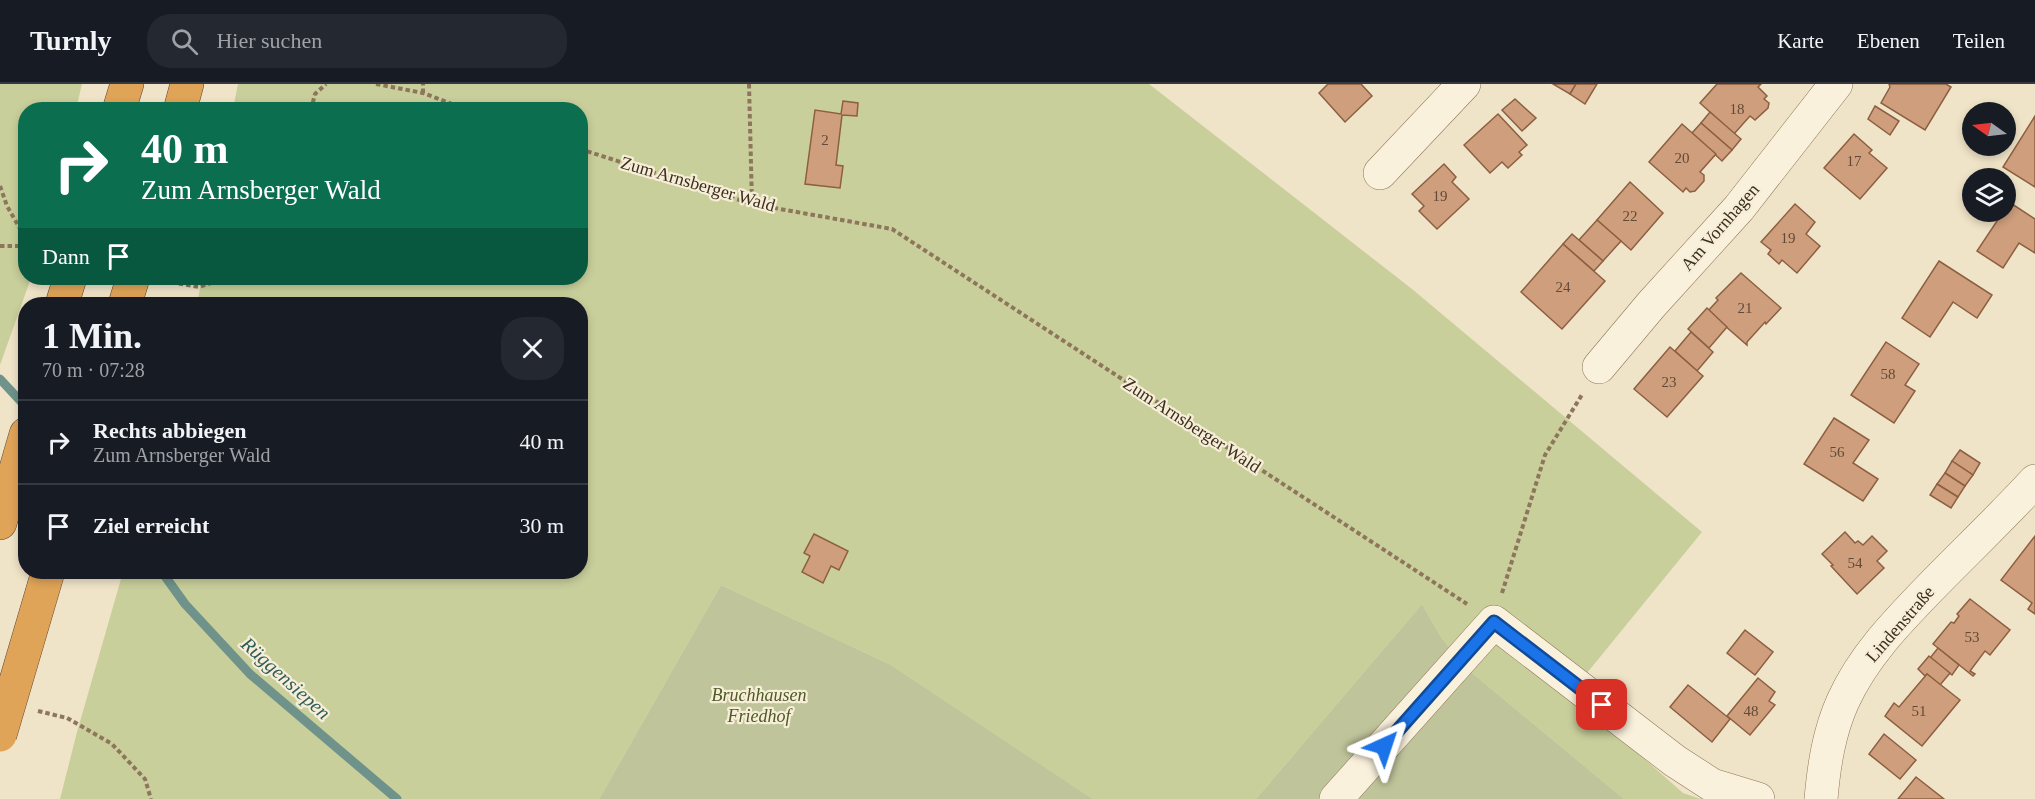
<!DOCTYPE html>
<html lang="de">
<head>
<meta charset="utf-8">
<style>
  :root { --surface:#171b24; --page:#242831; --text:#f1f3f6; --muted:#9ea1a6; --line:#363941 }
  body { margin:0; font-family:"Times New Roman",serif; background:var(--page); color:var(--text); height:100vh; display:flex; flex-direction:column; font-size:22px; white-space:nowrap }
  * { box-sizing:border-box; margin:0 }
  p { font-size:20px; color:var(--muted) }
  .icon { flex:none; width:33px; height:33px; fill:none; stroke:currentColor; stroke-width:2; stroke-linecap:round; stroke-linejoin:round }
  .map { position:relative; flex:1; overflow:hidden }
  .drawer { position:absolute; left:18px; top:213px; width:570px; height:282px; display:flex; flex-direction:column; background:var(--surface); border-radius:24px; box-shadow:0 3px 9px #0003 }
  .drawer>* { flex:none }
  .top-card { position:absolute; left:18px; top:18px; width:570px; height:183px; border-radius:24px; box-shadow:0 3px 9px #0003; background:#0b6e4f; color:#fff; overflow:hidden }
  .needle { width:39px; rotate:284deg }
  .buttons { position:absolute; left:1962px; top:18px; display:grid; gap:12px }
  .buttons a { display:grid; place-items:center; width:54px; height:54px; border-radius:50%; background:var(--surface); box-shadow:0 3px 9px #0003; font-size:30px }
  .pin { position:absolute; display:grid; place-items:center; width:51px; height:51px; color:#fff; margin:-26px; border-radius:12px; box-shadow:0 3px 9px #0006 }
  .me { position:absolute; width:66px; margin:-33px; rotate:42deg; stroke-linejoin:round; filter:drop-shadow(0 0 4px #0008) }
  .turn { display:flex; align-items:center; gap:21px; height:126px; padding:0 24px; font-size:27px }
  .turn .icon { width:78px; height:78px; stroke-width:2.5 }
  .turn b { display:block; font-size:42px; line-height:51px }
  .then { display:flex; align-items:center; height:57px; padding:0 24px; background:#0003; gap:12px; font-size:22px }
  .round { display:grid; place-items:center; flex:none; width:63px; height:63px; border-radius:24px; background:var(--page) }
  .headline { display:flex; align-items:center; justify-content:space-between; height:102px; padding:0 24px }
  h1 { font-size:36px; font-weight:700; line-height:45px }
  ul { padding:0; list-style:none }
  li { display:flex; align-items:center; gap:18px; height:84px; padding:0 24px; border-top:2px solid var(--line) }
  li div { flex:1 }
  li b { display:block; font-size:22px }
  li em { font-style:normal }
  header { display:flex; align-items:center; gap:36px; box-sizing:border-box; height:84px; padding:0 30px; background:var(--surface); border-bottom:2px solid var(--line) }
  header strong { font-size:28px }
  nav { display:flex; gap:33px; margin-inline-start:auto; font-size:21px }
  .search { width:420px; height:54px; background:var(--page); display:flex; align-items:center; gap:15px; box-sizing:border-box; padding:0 21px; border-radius:24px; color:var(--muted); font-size:22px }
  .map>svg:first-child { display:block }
  .green { fill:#c9cf9b }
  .cemetery { fill:#bfc49a }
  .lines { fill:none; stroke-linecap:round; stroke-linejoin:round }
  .stream { stroke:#6f938a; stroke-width:9 }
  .building { fill:#cf9f7d; stroke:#8d5f41; stroke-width:1.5 }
  .minor-casing { stroke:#8d765c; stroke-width:34 }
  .highway-casing { stroke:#5b4430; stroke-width:34 }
  .path { stroke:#8d765c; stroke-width:4; stroke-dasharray:4.5 3; stroke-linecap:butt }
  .minor { stroke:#faf1dc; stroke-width:33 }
  .highway { stroke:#e0a458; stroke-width:33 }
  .highway-bridge-casing { stroke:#5b4430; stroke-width:34; stroke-linecap:butt }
  .highway-bridge { stroke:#e0a458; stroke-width:33 }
  .route-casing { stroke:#114b97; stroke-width:15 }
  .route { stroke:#1a73e8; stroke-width:10 }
  .labels { text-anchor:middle; stroke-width:4.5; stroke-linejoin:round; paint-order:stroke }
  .number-label { font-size:15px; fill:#624a37 }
  .street-label { font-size:18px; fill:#3d2e20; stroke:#f7eed8 }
  .park-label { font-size:18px; font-style:italic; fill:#4d5a26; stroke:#f7eed8 }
  .water-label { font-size:20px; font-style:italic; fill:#2f5d5a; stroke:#f7eed8 }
</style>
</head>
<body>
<header>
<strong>Turnly</strong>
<div class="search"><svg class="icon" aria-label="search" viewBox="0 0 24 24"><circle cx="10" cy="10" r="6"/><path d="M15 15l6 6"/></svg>Hier suchen</div>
<nav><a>Karte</a><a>Ebenen</a><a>Teilen</a></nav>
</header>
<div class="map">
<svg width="2035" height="715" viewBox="0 0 2035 715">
  <rect width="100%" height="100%" fill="#f0e4c8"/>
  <!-- green -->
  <g class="green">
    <polygon points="0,0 82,0 76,25 26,26 26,194 31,194 0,281"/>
    <polygon points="238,0 1149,0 1412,205 1702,448 1587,589 1572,611 1683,709 1701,715 1624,715 1465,583 1441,553 1422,520 1256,715 1093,715 891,581 721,501 599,715 60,715 77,648 123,488 580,488 580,220 197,220 202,194 580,194 580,26 233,25"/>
  </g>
  <!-- cemetery -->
  <g class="cemetery">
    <polygon points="721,501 891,581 1093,715 599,715"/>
    <polygon points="1422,520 1441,553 1465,583 1624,715 1256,715"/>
  </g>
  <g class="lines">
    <!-- stream -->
    <g class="stream">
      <polyline points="0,295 26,323"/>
      <polyline points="162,488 185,520 250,590 397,715"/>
    </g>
  </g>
  <!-- building -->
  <g class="building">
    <polygon points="1328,0 1361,0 1372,12 1345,38 1319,9"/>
    <polygon points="1553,0 1576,0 1570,10"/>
    <polygon points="1576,0 1597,0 1585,20 1570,10"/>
    <polygon points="1717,0 1761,0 1758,3 1767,12 1764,15 1769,19 1768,24 1755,36 1750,32 1734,50 1700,19"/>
    <polygon points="1889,0 1946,0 1951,3 1925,46 1881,19 1890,3"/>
    <polygon points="1515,15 1536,34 1522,47 1502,26"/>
    <polygon points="843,17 858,19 857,32 842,31 836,81 843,82 840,104 805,100 815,26 841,30"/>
    <polygon points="1875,22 1899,37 1890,51 1868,35"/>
    <polygon points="1710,28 1741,55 1732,66 1701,39"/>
    <polygon points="1498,30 1527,61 1519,68 1522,71 1508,84 1502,78 1490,89 1464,61"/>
    <polygon points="2035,32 2035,103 2003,83"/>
    <polygon points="1701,39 1732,66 1722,77 1692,49"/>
    <polygon points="1682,40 1716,70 1700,88 1704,91 1704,97 1695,107 1690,108 1686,104 1683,108 1649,78"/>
    <polygon points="1854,50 1872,66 1869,69 1887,84 1860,115 1824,84"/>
    <polygon points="1444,80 1456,93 1452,98 1469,115 1437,145 1419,127 1424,122 1412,110"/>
    <polygon points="1630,98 1663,129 1631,166 1597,136"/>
    <polygon points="2009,118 2035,135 2035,169 2019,159 2003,184 1977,167 2003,128 2006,128"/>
    <polygon points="1795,120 1815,138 1806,150 1820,162 1797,189 1782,176 1779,180 1768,170 1771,166 1761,158"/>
    <polygon points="1597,136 1621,157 1603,177 1579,156"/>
    <polygon points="1572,150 1603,177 1594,187 1563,160"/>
    <polygon points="1563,160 1605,197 1562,245 1521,208"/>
    <polygon points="1939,177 1992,211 1977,234 1953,218 1930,253 1902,234"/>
    <polygon points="1741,189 1781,224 1766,240 1765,238 1747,258 1747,261 1708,227 1718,216 1716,214"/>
    <polygon points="1707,224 1727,243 1709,264 1688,245"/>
    <polygon points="1691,248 1713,268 1697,287 1675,267"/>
    <polygon points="1886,258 1919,280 1905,301 1915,307 1894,339 1851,311"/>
    <polygon points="1670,263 1703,292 1667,333 1634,305"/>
    <polygon points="1834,334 1869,356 1853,379 1878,395 1863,417 1804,380"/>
    <polygon points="1960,366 1980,379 1973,391 1952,377"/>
    <polygon points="1952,377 1973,391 1965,402 1945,389"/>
    <polygon points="1945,389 1965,402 1958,413 1937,400"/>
    <polygon points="1937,400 1958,413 1951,424 1930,411"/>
    <polygon points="1845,448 1855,459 1858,457 1863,461 1872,452 1887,467 1877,477 1884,484 1857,510 1831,482 1833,481 1822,470"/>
    <polygon points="814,450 848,467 839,486 831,482 823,499 802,488 810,472 804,469"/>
    <polygon points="2035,452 2035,530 2028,525 2032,519 2001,496"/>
    <polygon points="1970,515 2010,546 1990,571 1985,567 1970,587 1975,590 1973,592 1933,560 1951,538 1954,539 1959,532 1957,530"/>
    <polygon points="1745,546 1773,568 1755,591 1727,569"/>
    <polygon points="1938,564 1959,581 1952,591 1930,574"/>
    <polygon points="1929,572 1950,589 1940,601 1927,590 1925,592 1918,585"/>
    <polygon points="1927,590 1960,616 1922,662 1885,632 1894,619 1899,623"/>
    <polygon points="1758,594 1775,608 1769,617 1775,621 1750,651 1727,632"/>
    <polygon points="1688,601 1730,635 1712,658 1670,623"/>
    <polygon points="1884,650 1916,676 1900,695 1869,670"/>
    <polygon points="1916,693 1944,715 1898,715"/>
  </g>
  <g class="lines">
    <!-- minor casing -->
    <g class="minor-casing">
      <g id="minor">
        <polyline points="1380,89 1464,0"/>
        <polyline points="1599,283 1651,221 1739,124 1836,0"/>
        <polyline points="1336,715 1494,538 1675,677 1712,701 1758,715"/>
        <path d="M 1821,715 C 1824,681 1829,648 1843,617 C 1863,573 1896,539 1929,505 C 1964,469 2001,434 2035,397"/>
      </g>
    </g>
    <!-- highway casing -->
    <g class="highway-casing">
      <g id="highway">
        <polyline points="119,26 127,0"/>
        <polyline points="180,26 187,0"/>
        <polyline points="62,220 70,194"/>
        <polyline points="125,220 133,194"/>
        <polyline points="0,439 26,350"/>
      </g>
    </g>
    <!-- path -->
    <g class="path">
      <polyline points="376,0 423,9 468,26"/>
      <polyline points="749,0 752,120"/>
      <polyline points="423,9 423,0"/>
      <polyline points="311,26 315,10 326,0"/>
      <polyline points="580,65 752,120 892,145 1467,520"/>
      <polyline points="0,102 7,122 26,155"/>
      <polyline points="0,162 26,162"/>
      <polyline points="164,197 199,203 226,194"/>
      <polyline points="1502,509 1545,371 1583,309"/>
      <polyline points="38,627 67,634 112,660 145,695 151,715"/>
    </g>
    <!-- minor -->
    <use href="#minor" class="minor"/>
    <!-- highway -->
    <use href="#highway" class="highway"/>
    <!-- highway-bridge casing -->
    <g class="highway-bridge-casing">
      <polyline id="highway-bridge" points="0,651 48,488"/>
    </g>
    <!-- highway-bridge -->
    <use href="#highway-bridge" class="highway-bridge"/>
  </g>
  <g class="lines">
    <!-- route casing -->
    <g class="route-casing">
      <polyline id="route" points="1384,662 1494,538 1602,621"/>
    </g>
    <!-- route -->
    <use href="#route" class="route"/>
  </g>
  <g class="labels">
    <!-- number labels -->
    <g class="number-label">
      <text x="1737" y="30">18</text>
      <text x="825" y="61">2</text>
      <text x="1682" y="79">20</text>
      <text x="1854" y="82">17</text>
      <text x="1440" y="117">19</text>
      <text x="1630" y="137">22</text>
      <text x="1788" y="159">19</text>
      <text x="1563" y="208">24</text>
      <text x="1745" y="229">21</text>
      <text x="1888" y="295">58</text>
      <text x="1669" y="303">23</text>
      <text x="1837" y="373">56</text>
      <text x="1855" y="484">54</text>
      <text x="1972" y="558">53</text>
      <text x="1751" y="632">48</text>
      <text x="1919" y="632">51</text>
    </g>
    <!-- street labels -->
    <g class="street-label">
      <text transform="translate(698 100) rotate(16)" y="6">Zum Arnsberger Wald</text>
      <text transform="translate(1720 143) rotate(-49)" y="6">Am Vornhagen</text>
      <text transform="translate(1192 341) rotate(33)" y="6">Zum Arnsberger Wald</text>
      <text transform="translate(1900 540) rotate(-49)" y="6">Lindenstraße</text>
    </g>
    <!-- park labels -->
    <g class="park-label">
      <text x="759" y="617">Bruchhausen<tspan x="759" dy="21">Friedhof</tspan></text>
    </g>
    <!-- water labels -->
    <g class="water-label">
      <text transform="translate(286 594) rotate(42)" y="7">Rüggensiepen</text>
    </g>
  </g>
</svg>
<div class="buttons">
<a><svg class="needle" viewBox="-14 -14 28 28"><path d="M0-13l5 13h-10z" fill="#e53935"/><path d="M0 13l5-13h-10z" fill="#9ea1a6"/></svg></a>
<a><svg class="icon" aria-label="layers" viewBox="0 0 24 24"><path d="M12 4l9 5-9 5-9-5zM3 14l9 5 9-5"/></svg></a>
</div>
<div class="pin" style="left:1602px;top:621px;background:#d93025"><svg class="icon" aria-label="arrive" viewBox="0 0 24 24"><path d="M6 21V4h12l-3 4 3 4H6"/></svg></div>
<svg class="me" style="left:1384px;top:662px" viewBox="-20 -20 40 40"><path d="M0-17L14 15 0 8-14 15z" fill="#1a73e8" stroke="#fff" stroke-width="4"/></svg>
<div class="top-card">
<div class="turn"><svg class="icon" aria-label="right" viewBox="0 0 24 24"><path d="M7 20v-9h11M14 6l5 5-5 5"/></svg><div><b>40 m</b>Zum Arnsberger Wald</div></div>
<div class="then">Dann<svg class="icon" aria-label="arrive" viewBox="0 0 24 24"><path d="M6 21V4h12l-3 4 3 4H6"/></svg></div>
</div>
<section class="drawer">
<div class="headline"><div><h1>1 Min.</h1><p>70 m · 07:28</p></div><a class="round"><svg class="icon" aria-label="close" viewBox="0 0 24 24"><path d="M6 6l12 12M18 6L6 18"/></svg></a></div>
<ul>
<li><svg class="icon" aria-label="right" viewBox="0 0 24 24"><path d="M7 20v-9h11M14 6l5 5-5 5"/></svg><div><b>Rechts abbiegen</b><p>Zum Arnsberger Wald</p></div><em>40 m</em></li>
<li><svg class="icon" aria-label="arrive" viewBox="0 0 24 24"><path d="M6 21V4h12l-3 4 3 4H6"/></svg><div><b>Ziel erreicht</b></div><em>30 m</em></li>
</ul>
</section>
</div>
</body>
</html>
